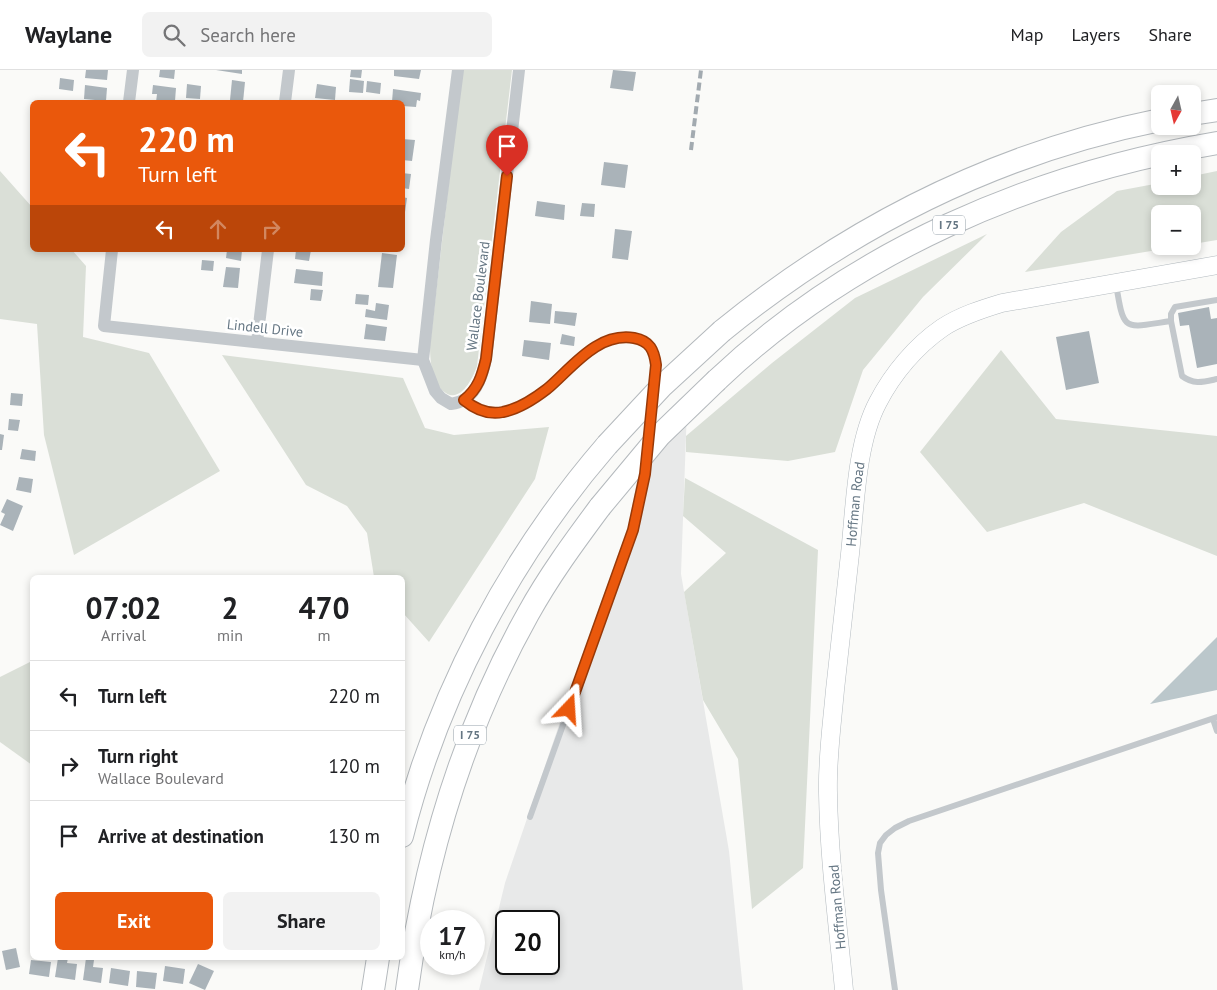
<!DOCTYPE html>
<html lang="en">
<head>
<meta charset="utf-8">
<style>
  :root { --surface:#fff; --page:#f2f2f2; --text:#202124; --muted:#757577; --line:#e0e0e0; --accent:#ea580c }
  body { margin:0; font-family:"PT Sans",sans-serif; background:var(--page); color:var(--text); height:100vh; display:flex; flex-direction:column; font-size:19px; white-space:nowrap }
  * { box-sizing:border-box; margin:0 }
  p { font-size:16px; color:var(--muted) }
  .icon { flex:none; width:28px; height:28px; fill:none; stroke:currentColor; stroke-width:2; stroke-linecap:round; stroke-linejoin:round }
  .map { position:relative; flex:1; overflow:hidden }
  .panel { position:absolute; left:30px; top:505px; width:375px; height:385px; display:flex; flex-direction:column; background:var(--surface); border-radius:8px; box-shadow:0 2px 8px #0003 }
  .panel>* { flex:none }
  .top-card { position:absolute; left:30px; top:30px; width:375px; height:152px; border-radius:8px; box-shadow:0 2px 8px #0003; background:#ea580c; color:#fff; overflow:hidden }
  .needle { width:32px; rotate:188deg }
  .buttons { position:absolute; left:1151px; top:15px; display:grid; gap:10px }
  .buttons a { display:grid; place-items:center; width:50px; height:50px; border-radius:8px; background:var(--surface); box-shadow:0 2px 8px #0003; font-size:25px }
  .speed { position:absolute; left:420px; top:840px; display:flex; gap:10px; font-size:25px; font-weight:700; text-align:center }
  .speed>* { display:grid; place-content:center; width:65px; height:65px; border-radius:50%; background:var(--surface); box-shadow:0 2px 8px #0003; line-height:1 }
  .speed small { font-size:12px; font-weight:400 }
  .speed .limit { border:2px solid #111; border-radius:8px; background:#fff; color:#111 }
  .pin { position:absolute; display:grid; place-items:center; width:42px; height:42px; color:#fff; margin:-51px -21px; border-radius:50% 50% 50% 0; rotate:-45deg; box-shadow:0 0 5px #0007 }
  .pin .icon { rotate:45deg }
  .me { position:absolute; width:55px; margin:-28px; rotate:20deg; stroke-linejoin:round; filter:drop-shadow(0 0 4px #0008) }
  .turn { display:flex; align-items:center; gap:18px; height:105px; padding:0 25px; font-size:22px }
  .turn .icon { width:65px; height:65px; stroke-width:2.5 }
  .turn b { display:block; font-size:35px; line-height:42px }
  .lanes { display:flex; align-items:center; height:48px; padding:0 25px; background:#0003; justify-content:center; gap:25px; direction:ltr }
  .lanes .off { opacity:.35 }
  .eta { display:flex; justify-content:space-evenly; align-items:center; height:85px; text-align:center }
  .eta b { font-size:30px; font-weight:800; line-height:35px }
  .primary-button { display:flex; gap:10px; margin-top:auto; padding:10px 25px }
  .primary-button a { flex:1; height:58px; border-radius:8px; background:var(--accent); color:#fff; font-size:20px; font-weight:800; line-height:58px; text-align:center }
  .primary-button a+a { background:var(--page); color:var(--text) }
  ul { padding:0; list-style:none }
  li { display:flex; align-items:center; gap:15px; height:70px; padding:0 25px; border-top:1px solid var(--line) }
  li div { flex:1 }
  li b { display:block; font-size:19px }
  li em { font-style:normal }
  header { display:flex; align-items:center; gap:30px; box-sizing:border-box; height:70px; padding:0 25px; background:var(--surface); border-bottom:1px solid var(--line) }
  header strong { font-size:24px }
  nav { display:flex; gap:28px; margin-inline-start:auto; font-size:18px }
  .search { width:350px; height:45px; background:var(--page); display:flex; align-items:center; gap:12px; box-sizing:border-box; padding:0 18px; border-radius:8px; color:var(--muted); font-size:19px }
  .map>svg:first-child { display:block }
  .built { fill:#e8e9e9; fill-rule:evenodd }
  .green { fill:#dadfd7 }
  .water { fill:#bbc7cb }
  .building { fill:#aab3b9 }
  .lines { fill:none; stroke-linecap:round; stroke-linejoin:round }
  .secondary-casing { stroke:#b3babf; stroke-width:19 }
  .highway-casing { stroke:#b4b9bd; stroke-width:24 }
  .lane { stroke:#c3c8cc; stroke-width:6 }
  .street { stroke:#c3c8cc; stroke-width:12 }
  .secondary { stroke:#fff; stroke-width:18 }
  .highway { stroke:#fff; stroke-width:22 }
  .rail { stroke:#a2aab0; stroke-width:4; stroke-dasharray:8 4; stroke-linecap:butt }
  .highway-bridge-casing { stroke:#b4b9bd; stroke-width:24; stroke-linecap:butt }
  .highway-bridge { stroke:#fff; stroke-width:22 }
  .route-casing { stroke:#983908; stroke-width:12 }
  .route { stroke:#ea580c; stroke-width:9 }
  .labels { text-anchor:middle; stroke-width:5; stroke-linejoin:round; paint-order:stroke }
  .shield { fill:#fff; stroke:#939fa8; stroke-width:1 }
  .shield-label { font-size:12px; font-weight:bold; fill:#657683 }
  .street-label { font-size:14px; fill:#657683; stroke:#fff }
</style>
</head>
<body>
<header>
<strong>Waylane</strong>
<div class="search"><svg class="icon" aria-label="search" viewBox="0 0 24 24"><circle cx="10" cy="10" r="6"/><path d="M15 15l6 6"/></svg>Search here</div>
<nav><a>Map</a><a>Layers</a><a>Share</a></nav>
</header>
<div class="map">
<svg width="1217" height="920" viewBox="0 0 1217 920">
  <rect width="100%" height="100%" fill="#fafaf8"/>
  <!-- built -->
  <path class="built" d="M 687,338 L 681,504 L 729,781 L 743,920 L 479,920 L 505,813 L 601,532 L 626,467 L 642,386 ZM 506,851 L 549,851 L 549,894 L 506,894 Z"/>
  <!-- green -->
  <g class="green">
    <path d="M 462,0 L 512,0 L 477,296 C 473,308 459,337 442,320 C 431,309 430,289 430,275 Z"/>
    <polygon points="0,101 32,137 32,180 72,180 86,196 83,267 149,283 220,401 74,485 44,365 37,254 0,249"/>
    <polygon points="1217,101 1217,170 1193,174 1192,144 1160,144 1160,176 1181,176 1025,202 1061,162 1117,121 1160,113 1160,116 1192,116 1193,106"/>
    <polygon points="987,164 923,227 863,300 835,382 788,391 686,382 686,366 772,293 855,228"/>
    <polygon points="1001,280 1056,349 1217,366 1217,486 1084,433 987,462 920,382"/>
    <polygon points="222,285 403,308 425,358 454,365 549,357 535,409 429,572 403,543 402,508 374,507 367,463 347,436 306,415"/>
    <polygon points="685,408 818,480 803,798 752,839 738,689 703,630 684,522 726,483 683,446"/>
    <polygon points="32,591 32,695 0,672 0,607"/>
  </g>
  <!-- water -->
  <polygon class="water" points="1217,567 1217,620 1150,634"/>
  <!-- building -->
  <g class="building">
    <polygon points="86,0 108,0 107,10 85,8"/>
    <polygon points="160,0 175,0 174,9 159,7"/>
    <polygon points="216,0 242,0 242,4"/>
    <polygon points="351,0 362,0 361,8 350,7"/>
    <polygon points="394,0 421,0 419,9 394,6"/>
    <polygon points="613,0 636,2 633,21 610,18"/>
    <polygon points="60,8 74,10 73,21 59,19"/>
    <polygon points="350,9 364,11 363,23 349,22"/>
    <polygon points="232,10 245,12 243,32 230,30"/>
    <polygon points="367,11 381,13 380,24 366,22"/>
    <polygon points="187,14 201,16 200,29 186,28"/>
    <polygon points="317,14 336,17 335,30 315,28"/>
    <polygon points="85,15 107,18 106,31 84,29"/>
    <polygon points="153,15 176,18 175,31 156,32 157,24 152,24"/>
    <polygon points="393,19 421,23 420,31 417,30 416,37 402,36 402,32 392,32"/>
    <polygon points="402,69 415,70 412,91 402,90"/>
    <polygon points="604,92 628,95 625,118 601,115"/>
    <polygon points="402,103 411,104 409,119 402,118"/>
    <polygon points="402,127 407,128 405,142 402,142"/>
    <polygon points="537,131 565,135 564,150 535,146"/>
    <polygon points="582,133 595,134 594,147 580,146"/>
    <polygon points="615,159 632,161 628,190 612,188"/>
    <polygon points="227,180 242,180 241,191 226,188"/>
    <polygon points="296,180 311,180 309,191 295,189"/>
    <polygon points="382,183 397,185 393,218 378,217"/>
    <polygon points="202,190 214,191 213,201 201,200"/>
    <polygon points="226,197 240,198 238,218 223,217"/>
    <polygon points="296,199 323,202 322,216 294,213"/>
    <polygon points="311,219 323,220 321,231 310,230"/>
    <polygon points="356,224 369,225 368,235 355,234"/>
    <polygon points="531,231 552,234 550,254 529,252"/>
    <polygon points="376,233 389,235 387,250 365,247 366,239 375,241"/>
    <polygon points="1209,237 1211,249 1217,248 1217,294 1197,298 1189,255 1180,256 1178,243"/>
    <polygon points="555,241 577,243 575,256 554,253"/>
    <polygon points="366,254 387,257 385,271 364,269"/>
    <polygon points="1089,261 1099,313 1066,320 1056,267"/>
    <polygon points="562,264 575,267 574,276 560,274"/>
    <polygon points="524,270 551,273 549,290 522,286"/>
    <polygon points="11,323 23,324 22,336 10,335"/>
    <polygon points="9,349 20,350 18,361 8,360"/>
    <polygon points="0,364 4,365 2,380 0,380"/>
    <polygon points="22,379 36,381 35,391 20,389"/>
    <polygon points="19,407 33,409 31,423 16,420"/>
    <polygon points="7,429 23,436 13,461 0,455 5,444 1,442"/>
    <polygon points="16,878 20,897 6,900 2,881"/>
    <polygon points="58,888 68,888 67,893 77,894 75,910 55,907"/>
    <polygon points="86,888 94,890 93,897 103,898 101,913 83,910"/>
    <polygon points="31,890 51,892 49,907 29,904"/>
    <polygon points="198,894 214,901 205,920 189,913"/>
    <polygon points="165,896 185,899 183,914 163,911"/>
    <polygon points="111,898 130,901 128,916 109,913"/>
    <polygon points="137,901 157,903 155,919 136,917"/>
  </g>
  <g class="lines">
    <!-- secondary casing -->
    <g class="secondary-casing">
      <g id="secondary">
        <path id="s1" d="M 844,920 C 838,855 829,789 828,723 C 827,689 832,654 835,620 C 840,575 845,530 850,484 C 855,437 856,373 878,332 C 893,303 916,276 942,258 C 960,246 982,239 1002,233 L 1217,195"/>
      </g>
    </g>
    <!-- highway casing -->
    <g class="highway-casing">
      <g id="highway">
        <polyline points="1192,44 1217,40"/>
        <path d="M 722,261 C 851,156 996,83 1160,50"/>
        <path d="M 717,310 C 853,181 1033,104 1217,73"/>
        <path d="M 402,766 C 438,623 511,486 607,375"/>
        <polyline points="373,920 378,888"/>
        <path d="M 407,920 C 425,786 462,662 528,544 C 549,506 574,472 600,437"/>
      </g>
    </g>
    <!-- lane -->
    <g class="lane">
      <path d="M 1116,214 C 1124,263 1123,258 1171,251"/>
      <path d="M 1217,230 L 1175,237 L 1171,244 L 1171,251 L 1182,306 C 1194,315 1203,312 1217,309"/>
      <path d="M 464,330 C 516,371 559,299 599,275 C 615,265 648,261 654,284 C 657,294 655,305 654,315"/>
      <polyline points="648,367 652,337"/>
      <polyline points="1213,649 1217,661"/>
      <polyline points="530,747 633,460 646,394"/>
      <polyline points="895,920 881,820 878,783 880,773 886,765 895,758 909,751 1217,647"/>
    </g>
    <!-- street -->
    <g class="street">
      <path d="M 458,0 L 436,170 L 423,290 L 435,321 L 441,328 L 451,334 C 475,331 482,308 486,289 L 519,0"/>
      <polyline points="129,32 133,0"/>
      <polyline points="285,32 289,0"/>
      <polyline points="112,180 104,256 423,290"/>
      <polyline points="257,272 268,180"/>
    </g>
    <!-- secondary -->
    <use href="#secondary" class="secondary"/>
    <!-- highway -->
    <use href="#highway" class="highway"/>
    <!-- rail -->
    <polyline class="rail" points="691,80 701,0"/>
    <!-- highway-bridge casing -->
    <g class="highway-bridge-casing">
      <g id="highway-bridge">
        <polyline points="607,375 661,317 722,261"/>
        <polyline points="600,437 660,365 717,310"/>
      </g>
    </g>
    <!-- highway-bridge -->
    <use href="#highway-bridge" class="highway-bridge"/>
  </g>
  <g class="lines">
    <!-- route casing -->
    <g class="route-casing">
      <path id="route" d="M 507,106 L 486,289 C 482,306 478,319 464,330 C 475,339 489,345 503,342 C 519,339 534,329 547,319 C 572,298 597,262 634,268 C 650,271 654,280 656,295 L 645,404 L 633,460 L 569,639"/>
    </g>
    <!-- route -->
    <use href="#route" class="route"/>
  </g>
  <g class="labels">
    <!-- shield labels -->
    <g class="shield">
      <rect x="933" y="145.5" width="32" height="19" rx="4"/>
      <rect x="454" y="655.5" width="32" height="19" rx="4"/>
    </g>
    <g class="shield-label">
      <text x="949" y="159">I 75</text>
      <text x="470" y="669">I 75</text>
    </g>
    <!-- street labels -->
    <g class="street-label">
      <text transform="translate(478 226) rotate(-83)" y="5">Wallace Boulevard</text>
      <text transform="translate(265 258) rotate(6)" y="5">Lindell Drive</text>
      <text dy="5" stroke="none"><textPath href="#s1" startOffset="488">Hoffman Road</textPath></text>
      <text transform="translate(837 837) rotate(-95)" y="5">Hoffman Road</text>
    </g>
  </g>
</svg>
<div class="buttons">
<a><svg class="needle" viewBox="-14 -14 28 28"><path d="M0-13l5 13h-10z" fill="#e53935"/><path d="M0 13l5-13h-10z" fill="#757577"/></svg></a>
<a>+</a>
<a>−</a>
</div>
<div class="speed"><div>17<small>km/h</small></div><div class="limit">20</div></div>
<div class="pin" style="left:507px;top:106px;background:#d93025"><svg class="icon" aria-label="arrive" viewBox="0 0 24 24"><path d="M6 21V4h12l-3 4 3 4H6"/></svg></div>
<svg class="me" style="left:569px;top:639px" viewBox="-20 -20 40 40"><path d="M0-17L14 15 0 8-14 15z" fill="#ea580c" stroke="#fff" stroke-width="4"/></svg>
<div class="top-card">
<div class="turn"><svg class="icon" aria-label="left" viewBox="0 0 24 24"><path d="M17 20v-9H6M10 6l-5 5 5 5"/></svg><div><b>220 m</b>Turn left</div></div>
<div class="lanes"><svg class="icon" aria-label="left" viewBox="0 0 24 24"><path d="M17 20v-9H6M10 6l-5 5 5 5"/></svg><svg class="icon off" aria-label="ahead" viewBox="0 0 24 24"><path d="M12 20V5M6 11l6-6 6 6"/></svg><svg class="icon off" aria-label="right" viewBox="0 0 24 24"><path d="M7 20v-9h11M14 6l5 5-5 5"/></svg></div>
</div>
<section class="panel">
<div class="eta">
<div><b>07:02</b><p>Arrival</p></div>
<div><b>2</b><p>min</p></div>
<div><b>470</b><p>m</p></div>
</div>
<ul>
<li><svg class="icon" aria-label="left" viewBox="0 0 24 24"><path d="M17 20v-9H6M10 6l-5 5 5 5"/></svg><div><b>Turn left</b></div><em>220 m</em></li>
<li><svg class="icon" aria-label="right" viewBox="0 0 24 24"><path d="M7 20v-9h11M14 6l5 5-5 5"/></svg><div><b>Turn right</b><p>Wallace Boulevard</p></div><em>120 m</em></li>
<li><svg class="icon" aria-label="arrive" viewBox="0 0 24 24"><path d="M6 21V4h12l-3 4 3 4H6"/></svg><div><b>Arrive at destination</b></div><em>130 m</em></li>
</ul>
<div class="primary-button"><a>Exit</a><a>Share</a></div>
</section>
</div>
</body>
</html>
